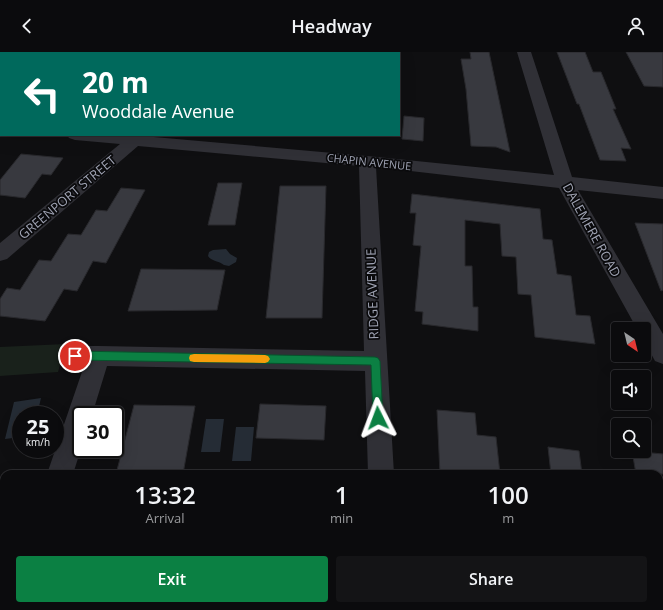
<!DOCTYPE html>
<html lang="en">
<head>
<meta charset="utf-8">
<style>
  :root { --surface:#0b0b0d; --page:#141416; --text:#f1f3f6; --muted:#9a9b9d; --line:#2b2b2e; --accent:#0b8043 }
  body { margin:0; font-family:"Open Sans",sans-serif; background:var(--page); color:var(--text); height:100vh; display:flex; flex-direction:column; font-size:15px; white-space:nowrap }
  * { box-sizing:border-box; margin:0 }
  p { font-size:13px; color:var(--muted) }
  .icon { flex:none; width:22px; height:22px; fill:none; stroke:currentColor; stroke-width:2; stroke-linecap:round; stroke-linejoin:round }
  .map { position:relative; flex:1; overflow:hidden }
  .panel { position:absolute; left:0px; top:418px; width:663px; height:140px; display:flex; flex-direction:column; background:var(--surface); border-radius:12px 12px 0 0; box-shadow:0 4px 16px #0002,0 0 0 1px var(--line) }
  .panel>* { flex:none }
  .banner { position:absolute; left:0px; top:0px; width:400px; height:84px; box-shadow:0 4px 16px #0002,0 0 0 1px var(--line); background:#00695c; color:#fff; overflow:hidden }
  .needle { width:26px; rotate:145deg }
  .buttons { position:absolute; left:611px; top:270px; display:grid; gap:8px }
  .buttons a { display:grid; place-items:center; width:40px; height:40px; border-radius:4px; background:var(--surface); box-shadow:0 4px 16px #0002,0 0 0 1px var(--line); font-size:20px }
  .speed { position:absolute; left:12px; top:354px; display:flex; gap:8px; font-size:20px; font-weight:700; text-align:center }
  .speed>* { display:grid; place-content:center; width:52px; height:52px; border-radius:50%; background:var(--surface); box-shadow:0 4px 16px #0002,0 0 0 1px var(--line); line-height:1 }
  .speed small { font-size:10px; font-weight:400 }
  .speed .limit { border:2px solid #111; border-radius:6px; background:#fff; color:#111 }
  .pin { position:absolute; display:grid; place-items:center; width:34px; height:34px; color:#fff; margin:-17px; border:2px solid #fff; border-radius:50%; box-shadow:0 1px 4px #0007 }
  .me { position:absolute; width:44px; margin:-22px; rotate:357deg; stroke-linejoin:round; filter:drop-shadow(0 0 3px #0008) }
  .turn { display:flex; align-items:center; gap:14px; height:84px; padding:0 16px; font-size:18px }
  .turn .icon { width:52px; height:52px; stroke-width:2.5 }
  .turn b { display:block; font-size:28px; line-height:34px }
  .eta { display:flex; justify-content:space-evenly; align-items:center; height:68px; text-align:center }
  .eta b { font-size:24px; font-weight:600; line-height:28px }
  .cta { display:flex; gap:8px; margin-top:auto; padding:8px 16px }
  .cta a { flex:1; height:46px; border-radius:4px; background:var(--accent); color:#fff; font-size:16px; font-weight:600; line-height:46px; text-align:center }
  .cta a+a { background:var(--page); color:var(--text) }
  header { display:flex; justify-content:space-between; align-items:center; height:52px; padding:0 16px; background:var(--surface); font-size:18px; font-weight:600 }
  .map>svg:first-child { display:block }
  .green { fill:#19211b }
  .water { fill:#252c35 }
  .building { fill:#38393f; stroke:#29292d }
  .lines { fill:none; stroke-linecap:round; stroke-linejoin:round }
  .minor { fill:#303036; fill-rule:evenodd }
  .route { fill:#0b8043; stroke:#07532c }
  .slow { fill:#f59e0b }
  .labels { text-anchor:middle; stroke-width:3.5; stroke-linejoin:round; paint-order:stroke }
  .far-street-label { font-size:11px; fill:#9fa3b3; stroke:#0a0a0c }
  .street-label { font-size:13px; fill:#9fa3b3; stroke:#0a0a0c }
</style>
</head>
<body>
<header><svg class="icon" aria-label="back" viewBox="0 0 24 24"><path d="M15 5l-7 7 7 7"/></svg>Headway<svg class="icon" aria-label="person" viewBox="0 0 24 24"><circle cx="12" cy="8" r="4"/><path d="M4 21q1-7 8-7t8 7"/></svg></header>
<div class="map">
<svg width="663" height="558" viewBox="0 0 663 558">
  <rect width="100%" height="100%" fill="#0f0f11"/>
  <!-- green -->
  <polygon class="green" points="66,292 58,320 0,324 0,295"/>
  <!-- water -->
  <g class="water">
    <path d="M 226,197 L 230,202 L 237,206 L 236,210 L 229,214 L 224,213 C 219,209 211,209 208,204 L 209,200 L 213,198 Z"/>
    <polygon points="41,346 37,363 21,363 21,385 5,387 14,350"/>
    <polygon points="206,367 224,367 220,400 201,400"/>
    <polygon points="236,375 254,375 251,409 232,409"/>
  </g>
  <!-- building -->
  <g class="building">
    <polygon points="470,0 489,0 510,100 496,95 471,94 466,37 461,7 471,7"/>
    <polygon points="557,0 585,0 593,20 601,20 616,57 613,57 631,97 621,96 626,109 600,108 579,52 577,52"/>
    <polygon points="626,0 663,0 663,35 644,34"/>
    <polygon points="404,64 424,66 423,89 402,87"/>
    <polygon points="21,102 63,106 51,123 42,122 25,146 0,143 0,128"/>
    <polygon points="218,131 242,131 235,173 208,173"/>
    <polygon points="280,134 326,134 322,266 266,266"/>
    <polygon points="121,136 145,138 106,211 93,209 77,239 64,237 45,269 0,264 0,247 7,236 20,238 39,208 51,209 68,182 81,183 96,158 107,159"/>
    <polygon points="412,142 540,157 543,187 552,188 557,222 571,224 576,263 590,264 595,292 535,285 531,243 518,242 516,205 502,204 500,172 465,168 465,214 472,214 473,255 478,255 478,279 422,272 423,260 415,259 421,194 413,193 416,161 410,161"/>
    <polygon points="635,171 663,172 663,238 661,239"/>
    <polygon points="141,217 225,218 217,258 128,259"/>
    <polygon points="260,352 326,354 324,388 256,386"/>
    <polygon points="134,353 195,354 183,422 116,422"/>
    <polygon points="437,358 475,361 477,383 496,385 500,422 440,422"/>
    <polygon points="548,395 579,399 582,422 551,422"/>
    <polygon points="632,399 663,402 663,422 636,422"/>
  </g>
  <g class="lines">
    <!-- minor -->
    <g class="minor">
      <polygon points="46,0 61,0 45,1"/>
      <polygon points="517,0 531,0 572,125 663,135 663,147 578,138 663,282 663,312 655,309 644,289 644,277 637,277 559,136 376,115 394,422 368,422 365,319 107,314 92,363 81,363 81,397 73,422 47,422 84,314 75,314 67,311 64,304 67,297 75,294 99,294 364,299 359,114 138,94 7,207 0,209 0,191 120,92 75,88 69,86 67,83 131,83 367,104 554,123"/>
      <rect x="0" y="71" width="1" height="10"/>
      <polygon points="4,548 4,554 32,554 30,558 0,558"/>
      <rect x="372" y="554" width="30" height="4"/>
    </g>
  </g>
  <!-- route -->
  <polygon class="route" points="75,299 375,305 378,306 380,309 383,366 381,369 378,370 374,369 373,366 371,313 75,308 72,306 70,304 72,301"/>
  <!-- slow -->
  <polygon class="slow" points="194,302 265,303 268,304 270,307 268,310 265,311 194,310 190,309 189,306 190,303"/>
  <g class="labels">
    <!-- far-street labels -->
    <g class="far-street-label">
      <text transform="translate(369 110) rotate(6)" y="4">CHAPIN AVENUE</text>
    </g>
    <!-- street labels -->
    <g class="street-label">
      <text transform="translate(67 145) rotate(-40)" y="5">GREENPORT STREET</text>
      <text transform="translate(592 178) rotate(61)" y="5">DALEMERE ROAD</text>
      <text transform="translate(372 242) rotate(-92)" y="5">RIDGE AVENUE</text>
    </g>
  </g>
</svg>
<div class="buttons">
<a><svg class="needle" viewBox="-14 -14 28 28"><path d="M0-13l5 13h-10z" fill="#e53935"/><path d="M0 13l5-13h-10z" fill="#9a9b9d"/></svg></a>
<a><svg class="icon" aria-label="sound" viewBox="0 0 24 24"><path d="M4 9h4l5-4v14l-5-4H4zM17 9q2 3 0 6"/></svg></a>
<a><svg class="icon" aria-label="search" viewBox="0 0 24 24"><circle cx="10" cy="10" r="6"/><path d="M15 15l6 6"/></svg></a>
</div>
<div class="speed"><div>25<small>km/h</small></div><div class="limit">30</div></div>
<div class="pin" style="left:75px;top:304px;background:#d93025"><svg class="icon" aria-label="arrive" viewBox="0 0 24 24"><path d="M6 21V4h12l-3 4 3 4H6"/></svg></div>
<svg class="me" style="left:378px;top:366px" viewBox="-20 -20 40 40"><path d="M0-17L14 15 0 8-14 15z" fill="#0b8043" stroke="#fff" stroke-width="4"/></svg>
<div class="banner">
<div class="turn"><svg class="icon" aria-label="left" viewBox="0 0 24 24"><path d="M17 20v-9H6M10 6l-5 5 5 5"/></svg><div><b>20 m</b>Wooddale Avenue</div></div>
</div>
<section class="panel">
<div class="eta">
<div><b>13:32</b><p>Arrival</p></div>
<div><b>1</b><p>min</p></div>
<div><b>100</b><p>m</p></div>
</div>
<div class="cta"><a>Exit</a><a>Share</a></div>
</section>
</div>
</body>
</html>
